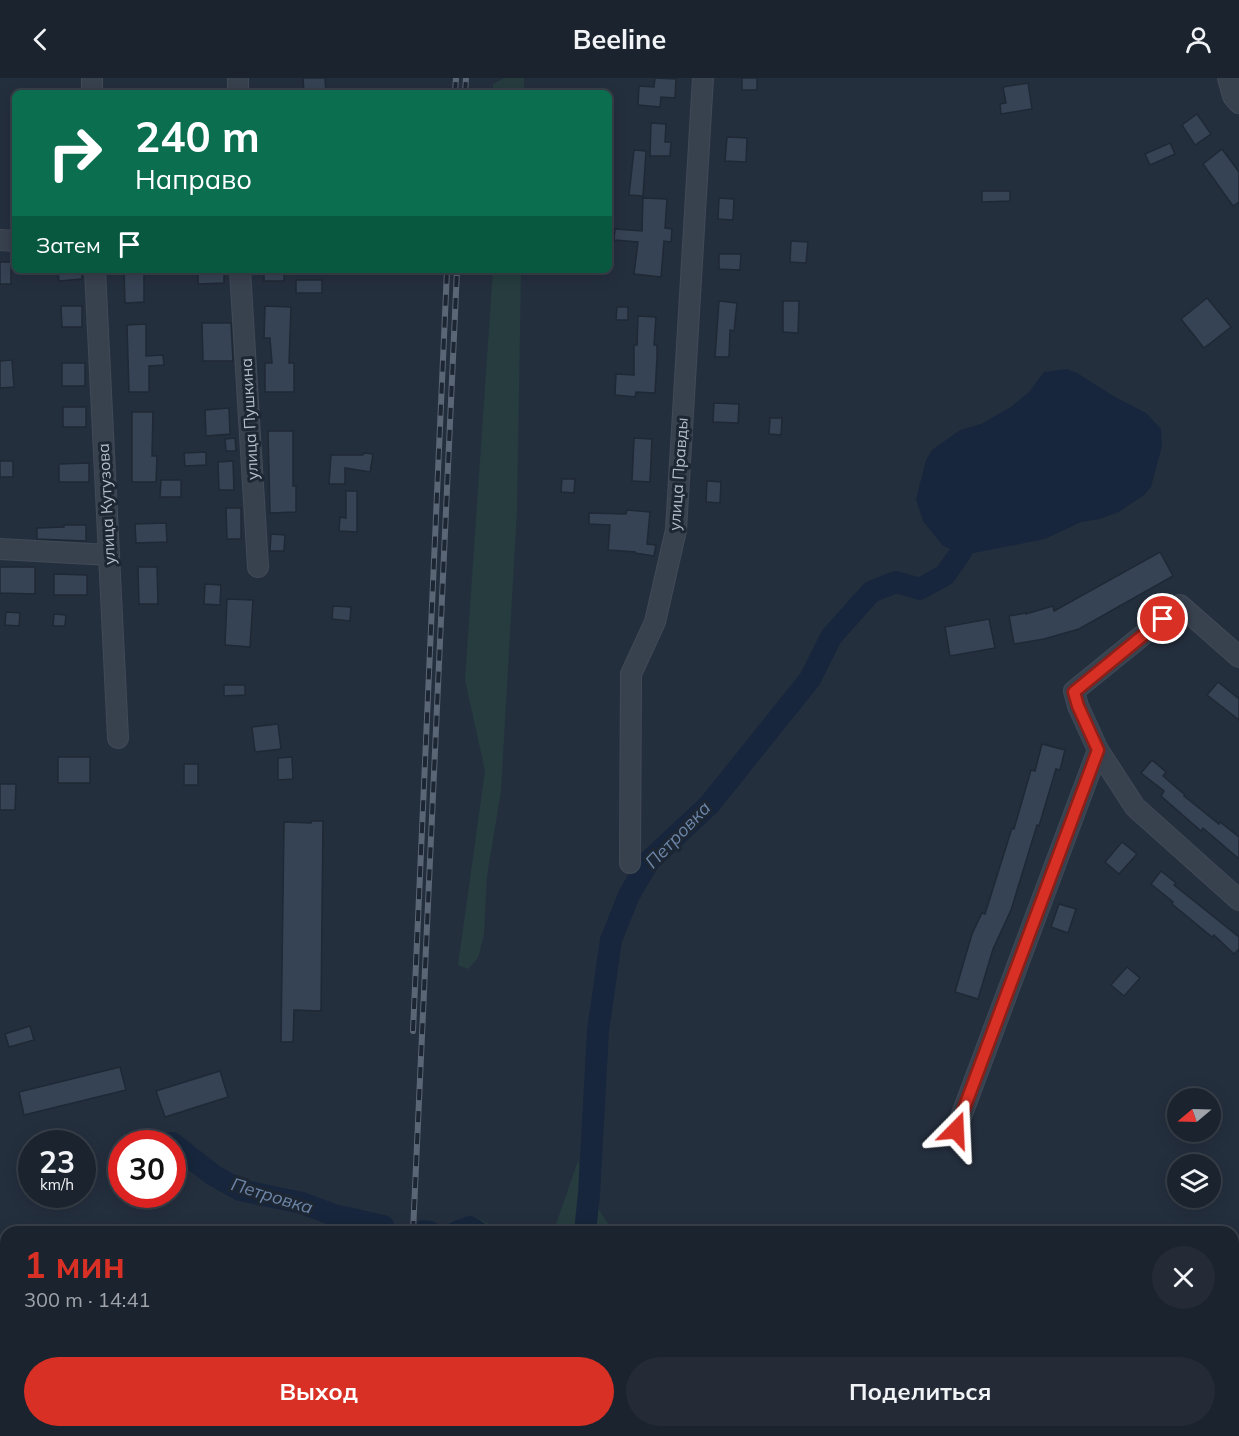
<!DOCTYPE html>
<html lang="ru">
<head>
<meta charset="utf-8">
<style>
  :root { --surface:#1b232e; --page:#242b36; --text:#f1f3f6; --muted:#a0a4aa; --line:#39404a; --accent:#d93025 }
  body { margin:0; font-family:Mulish,sans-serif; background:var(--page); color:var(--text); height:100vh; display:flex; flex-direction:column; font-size:22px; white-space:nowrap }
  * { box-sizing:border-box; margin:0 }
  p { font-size:20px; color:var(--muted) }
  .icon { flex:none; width:33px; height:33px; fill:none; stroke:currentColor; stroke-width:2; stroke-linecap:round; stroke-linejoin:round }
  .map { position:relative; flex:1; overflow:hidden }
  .drawer { position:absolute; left:0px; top:1148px; width:1239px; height:212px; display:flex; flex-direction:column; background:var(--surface); border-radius:18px 18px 0 0; box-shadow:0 3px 15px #0003,0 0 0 2px var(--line) }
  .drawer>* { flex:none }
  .hud { position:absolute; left:12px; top:12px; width:600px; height:183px; border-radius:9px; box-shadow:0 3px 15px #0003,0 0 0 2px var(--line); background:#0b6e4f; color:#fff; overflow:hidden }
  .needle { width:39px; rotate:251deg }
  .buttons { position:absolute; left:1167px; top:1010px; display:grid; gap:12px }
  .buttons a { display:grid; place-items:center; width:54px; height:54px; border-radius:50%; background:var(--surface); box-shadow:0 3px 15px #0003,0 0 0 2px var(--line); font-size:30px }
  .speed { position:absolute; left:18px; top:1052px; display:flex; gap:12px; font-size:30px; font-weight:700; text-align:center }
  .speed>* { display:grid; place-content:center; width:78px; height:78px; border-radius:50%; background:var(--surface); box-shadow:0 3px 15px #0003,0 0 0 2px var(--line); line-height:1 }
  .speed small { font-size:15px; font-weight:400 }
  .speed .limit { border:9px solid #d22; background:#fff; color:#111 }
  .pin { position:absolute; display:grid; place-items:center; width:51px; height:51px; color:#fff; margin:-26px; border:3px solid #fff; border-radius:50%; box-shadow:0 2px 6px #0007 }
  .me { position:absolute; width:66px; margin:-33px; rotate:21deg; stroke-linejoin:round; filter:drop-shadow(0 0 4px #0008) }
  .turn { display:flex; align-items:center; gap:21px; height:126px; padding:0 24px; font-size:27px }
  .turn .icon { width:78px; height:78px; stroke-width:2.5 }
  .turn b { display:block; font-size:42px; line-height:51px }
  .then { display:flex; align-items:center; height:57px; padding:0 24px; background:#0003; gap:12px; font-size:22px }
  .round { display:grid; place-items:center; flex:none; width:63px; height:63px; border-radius:32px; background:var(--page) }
  .overview { display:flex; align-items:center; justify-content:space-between; height:102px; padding:0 24px }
  h1 { font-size:36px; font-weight:700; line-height:45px; color:var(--accent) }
  .primary-button { display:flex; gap:12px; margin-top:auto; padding:12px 24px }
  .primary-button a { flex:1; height:69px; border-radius:36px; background:var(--accent); color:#fff; font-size:24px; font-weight:700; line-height:69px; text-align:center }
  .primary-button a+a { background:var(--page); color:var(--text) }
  header { display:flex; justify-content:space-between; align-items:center; height:78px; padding:0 24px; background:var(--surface); font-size:27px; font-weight:700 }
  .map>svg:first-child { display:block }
  .green { fill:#263c3f }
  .water { fill:#17263c }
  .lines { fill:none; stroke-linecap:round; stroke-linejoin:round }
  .river { stroke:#17263c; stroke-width:22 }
  .building { fill:#364354; stroke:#1f2835; stroke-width:1.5 }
  .minor-casing { stroke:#414a57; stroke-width:22 }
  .minor { stroke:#38414e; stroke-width:20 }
  .rail-casing { stroke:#5a6575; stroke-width:6 }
  .rail { stroke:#1d2633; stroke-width:4; stroke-dasharray:11; stroke-linecap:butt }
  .route-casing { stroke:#8d1f18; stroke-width:15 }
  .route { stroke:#d93025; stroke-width:10 }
  .labels { text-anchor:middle; stroke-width:6; stroke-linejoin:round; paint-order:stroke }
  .street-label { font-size:16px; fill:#b4bcc9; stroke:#1d2633 }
  .water-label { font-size:18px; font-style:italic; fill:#6d86a8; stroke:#1d2633 }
</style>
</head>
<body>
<header><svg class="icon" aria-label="back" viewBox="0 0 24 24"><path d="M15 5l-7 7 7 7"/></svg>Beeline<svg class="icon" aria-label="person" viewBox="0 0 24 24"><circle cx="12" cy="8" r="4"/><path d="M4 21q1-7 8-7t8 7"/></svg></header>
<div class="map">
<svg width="1239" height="1358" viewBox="0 0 1239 1358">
  <rect width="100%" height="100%" fill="#242f3e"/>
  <!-- green -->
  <g class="green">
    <polygon points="504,0 524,0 524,15 493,15 493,6"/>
    <polygon points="493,192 521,192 517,432 501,713 487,798 484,856 478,880 468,891 458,887 485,693 465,602"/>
    <polygon points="578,1083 599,1132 613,1153 520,1153 555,1149"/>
    <polygon points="475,1139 504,1153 466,1153"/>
  </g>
  <!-- water -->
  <polygon class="water" points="1067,291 1077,295 1115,319 1146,335 1161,351 1162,368 1151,409 1144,417 1119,434 1100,441 1081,444 1045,461 974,475 953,472 943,468 923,443 916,421 926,382 932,372 960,352 981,346 1011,329 1029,314 1044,294"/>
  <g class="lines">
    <!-- river -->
    <g class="river">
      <polyline points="172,1065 213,1097 240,1112 302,1125 334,1137 383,1148"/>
      <polyline points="423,1153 430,1154"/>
      <polyline points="456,1154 470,1149 478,1154"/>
      <polyline points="585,1154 589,1116 598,953 611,862 629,817 649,783 709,727 810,601 831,559 871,514 896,504 920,511 945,497 961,474"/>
    </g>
  </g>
  <!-- building -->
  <g class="building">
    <polygon points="303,0 325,0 326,15 304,15"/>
    <polygon points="655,0 676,1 675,20 661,19 660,29 638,27 639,8 654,9"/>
    <rect x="742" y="0" width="15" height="12"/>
    <polygon points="1028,5 1032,31 1001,36 1000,26 1006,25 1003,9"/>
    <polygon points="1197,36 1211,56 1195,67 1182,47"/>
    <polygon points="651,45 666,46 665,64 671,64 670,78 650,78"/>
    <polygon points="727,59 747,60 746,84 725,83"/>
    <polygon points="1170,65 1175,76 1150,87 1145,76"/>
    <polygon points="1222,71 1239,94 1239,124 1233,128 1203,86"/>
    <polygon points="634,72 646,73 643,118 629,117"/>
    <polygon points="982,113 1010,113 1010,123 982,124"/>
    <polygon points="643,120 667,121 665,150 672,151 671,164 664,163 661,199 634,196 638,164 614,162 615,151 642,153"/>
    <polygon points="719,120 734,121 733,142 718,141"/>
    <polygon points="791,163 808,164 806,185 790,184"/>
    <polygon points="719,176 741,176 740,192 719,191"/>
    <rect x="0" y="184" width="11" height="22"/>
    <polygon points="58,192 82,192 82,201 59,203"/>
    <polygon points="124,192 144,192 144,224 125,225"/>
    <polygon points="198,192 224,192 224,205 198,206"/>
    <rect x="264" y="192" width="20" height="11"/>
    <rect x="296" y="202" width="26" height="13"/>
    <polygon points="1207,220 1231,249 1204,270 1181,241"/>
    <polygon points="719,223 737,225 734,253 730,252 729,279 715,279"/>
    <polygon points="783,223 799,223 798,255 783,254"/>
    <polygon points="61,228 82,228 82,249 62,249"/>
    <polygon points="265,228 291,229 289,285 294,285 294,314 265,314 265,285 272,285 270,260 264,260"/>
    <polygon points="617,229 628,229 628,242 616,242"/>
    <polygon points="638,238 656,239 654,267 657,267 657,280 655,315 636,314 635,319 615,317 616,296 634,297 634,267 637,267"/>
    <polygon points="202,245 231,245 233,283 203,283"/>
    <polygon points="146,246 146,278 163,277 164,287 149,288 149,314 129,314 127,247"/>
    <polygon points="12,282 14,309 0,310 0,283"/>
    <rect x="62" y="285" width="23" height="23"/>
    <polygon points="714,325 739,326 738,345 713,344"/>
    <rect x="63" y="329" width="23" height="20"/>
    <polygon points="229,330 230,356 206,358 205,332"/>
    <polygon points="132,334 153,334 152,378 157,378 156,404 132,404"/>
    <polygon points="770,340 782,340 781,357 769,356"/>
    <polygon points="268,353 293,353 293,408 296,408 296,434 270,435"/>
    <polygon points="235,360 236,373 226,373 225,361"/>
    <polygon points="634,360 652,361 650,404 632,403"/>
    <polygon points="206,374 206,387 185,388 184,375"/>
    <polygon points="364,375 373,376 370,394 345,390 345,406 329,406 331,377 363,377"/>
    <rect x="0" y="383" width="13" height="16"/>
    <polygon points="233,383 234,412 219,412 218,384"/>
    <polygon points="89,385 89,404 59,404 59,386"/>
    <polygon points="562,401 575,401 574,415 561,414"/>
    <polygon points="161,402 181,402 181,419 160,419"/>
    <polygon points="707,403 721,404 720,425 706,424"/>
    <polygon points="346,413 357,413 357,454 339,453 340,439 346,440"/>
    <polygon points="226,430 241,430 241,461 227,461"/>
    <polygon points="627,432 650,434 647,466 656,467 654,478 635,475 635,474 608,472 610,447 589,446 589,435 626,436"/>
    <polygon points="166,445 167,464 136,465 135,446"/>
    <polygon points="64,447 86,447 86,463 37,461 37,450 64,449"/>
    <polygon points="271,456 285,457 284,473 270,473"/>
    <polygon points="1160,474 1173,498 1079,551 1044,561 1014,566 1009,538 1026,535 1026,536 1053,528 1054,533"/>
    <polygon points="0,489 35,489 35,516 0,515"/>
    <polygon points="138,489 157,489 158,526 139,526"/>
    <polygon points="54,496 87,497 87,517 54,517"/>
    <polygon points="205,506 221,507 220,527 204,526"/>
    <polygon points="227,521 253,522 250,569 225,567"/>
    <polygon points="333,528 351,529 350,543 332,541"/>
    <polygon points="6,534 20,535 19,548 5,547"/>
    <polygon points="54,536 66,537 65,548 53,548"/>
    <polygon points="989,541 995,570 950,578 945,549"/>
    <polygon points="1218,604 1239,621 1239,642 1207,617"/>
    <polygon points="224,607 245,607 245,617 224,618"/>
    <polygon points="278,646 281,671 255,674 252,649"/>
    <polygon points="1042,666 1065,672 1060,692 1056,691 1039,748 1037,747 1011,832 993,871 978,921 955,914 972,856 982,835 985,836 1012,750 1014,751 1031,692 1035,693"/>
    <rect x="58" y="679" width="32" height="26"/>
    <polygon points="292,679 293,701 278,702 278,680"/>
    <polygon points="1152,682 1166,694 1163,698 1185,717 1184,718 1219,746 1220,744 1239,759 1239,781 1203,750 1201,753 1161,718 1164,713 1141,695"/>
    <rect x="184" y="686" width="14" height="21"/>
    <polygon points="0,706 16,706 15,732 0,732"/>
    <polygon points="311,743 323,743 321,933 294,932 293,964 281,964 284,744 311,745"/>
    <polygon points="1122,764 1137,776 1119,796 1105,784"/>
    <polygon points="1161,793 1176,805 1174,807 1239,859 1239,871 1234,876 1214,857 1212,859 1172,826 1173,824 1151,806"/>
    <polygon points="1059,826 1076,831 1068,855 1051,849"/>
    <polygon points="1127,889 1140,900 1124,918 1111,907"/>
    <polygon points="30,948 34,962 9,969 5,956"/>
    <polygon points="120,989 126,1012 24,1037 19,1014"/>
    <polygon points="220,993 228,1019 165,1039 156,1013"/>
  </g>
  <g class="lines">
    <!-- minor casing -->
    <g class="minor-casing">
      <g id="minor">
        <polyline points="92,0 92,15"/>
        <polyline points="238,0 238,15"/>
        <polyline points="1228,0 1233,18 1239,25"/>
        <polyline points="0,162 15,163"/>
        <polyline points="95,192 118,660"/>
        <polyline points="240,192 258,489"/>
        <polyline points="0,471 109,477"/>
        <polyline points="1239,579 1180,527 1074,613 1078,628 1098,672 1135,729 1239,822"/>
        <polyline points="630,785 631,596 655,544 676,452 703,0"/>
        <polyline points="956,1052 1098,672"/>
        <polyline points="89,1353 90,1358"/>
      </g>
    </g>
    <!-- minor -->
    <use href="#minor" class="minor"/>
    <!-- rail casing -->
    <g class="rail-casing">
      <g id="rail">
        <polyline points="455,15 456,0"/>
        <polyline points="465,15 466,0"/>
        <polyline points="413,953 447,192"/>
        <polyline points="413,1154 457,192"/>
        <polyline points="403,1358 404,1353"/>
      </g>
    </g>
    <!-- rail -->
    <use href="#rail" class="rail"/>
  </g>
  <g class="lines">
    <!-- route casing -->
    <g class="route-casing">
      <polyline id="route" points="956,1052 1098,672 1078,628 1074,614 1163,541"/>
    </g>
    <!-- route -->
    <use href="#route" class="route"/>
  </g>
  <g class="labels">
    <!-- street labels -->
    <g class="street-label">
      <text transform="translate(249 341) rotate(-93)" y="6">улица Пушкина</text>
      <text transform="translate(678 396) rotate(-86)" y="6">улица Правды</text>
      <text transform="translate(106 426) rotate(-93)" y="6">улица Кутузова</text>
    </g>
    <!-- water labels -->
    <g class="water-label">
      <text transform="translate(678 757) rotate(-46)" y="6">Петровка</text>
      <text transform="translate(272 1118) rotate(17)" y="6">Петровка</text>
    </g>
  </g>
</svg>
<div class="buttons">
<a><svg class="needle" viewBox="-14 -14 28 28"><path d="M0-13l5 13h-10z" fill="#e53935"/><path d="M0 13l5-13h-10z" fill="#a0a4aa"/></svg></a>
<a><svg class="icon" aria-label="layers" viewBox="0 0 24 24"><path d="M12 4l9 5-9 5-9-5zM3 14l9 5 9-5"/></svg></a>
</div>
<div class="speed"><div>23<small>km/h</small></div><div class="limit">30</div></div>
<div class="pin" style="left:1163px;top:541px;background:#d93025"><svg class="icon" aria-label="arrive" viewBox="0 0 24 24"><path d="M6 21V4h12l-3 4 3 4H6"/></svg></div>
<svg class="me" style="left:956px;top:1052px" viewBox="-20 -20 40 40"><path d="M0-17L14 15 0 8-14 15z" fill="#d93025" stroke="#fff" stroke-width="4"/></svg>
<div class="hud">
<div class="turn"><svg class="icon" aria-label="right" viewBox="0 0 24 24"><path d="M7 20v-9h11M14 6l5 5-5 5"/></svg><div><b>240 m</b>Направо</div></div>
<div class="then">Затем<svg class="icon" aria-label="arrive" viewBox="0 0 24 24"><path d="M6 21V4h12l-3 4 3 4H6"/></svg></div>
</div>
<section class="drawer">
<div class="overview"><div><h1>1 мин</h1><p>300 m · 14:41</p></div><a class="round"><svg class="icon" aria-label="close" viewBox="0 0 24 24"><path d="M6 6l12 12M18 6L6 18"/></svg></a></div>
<div class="primary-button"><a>Выход</a><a>Поделиться</a></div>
</section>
</div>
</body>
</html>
